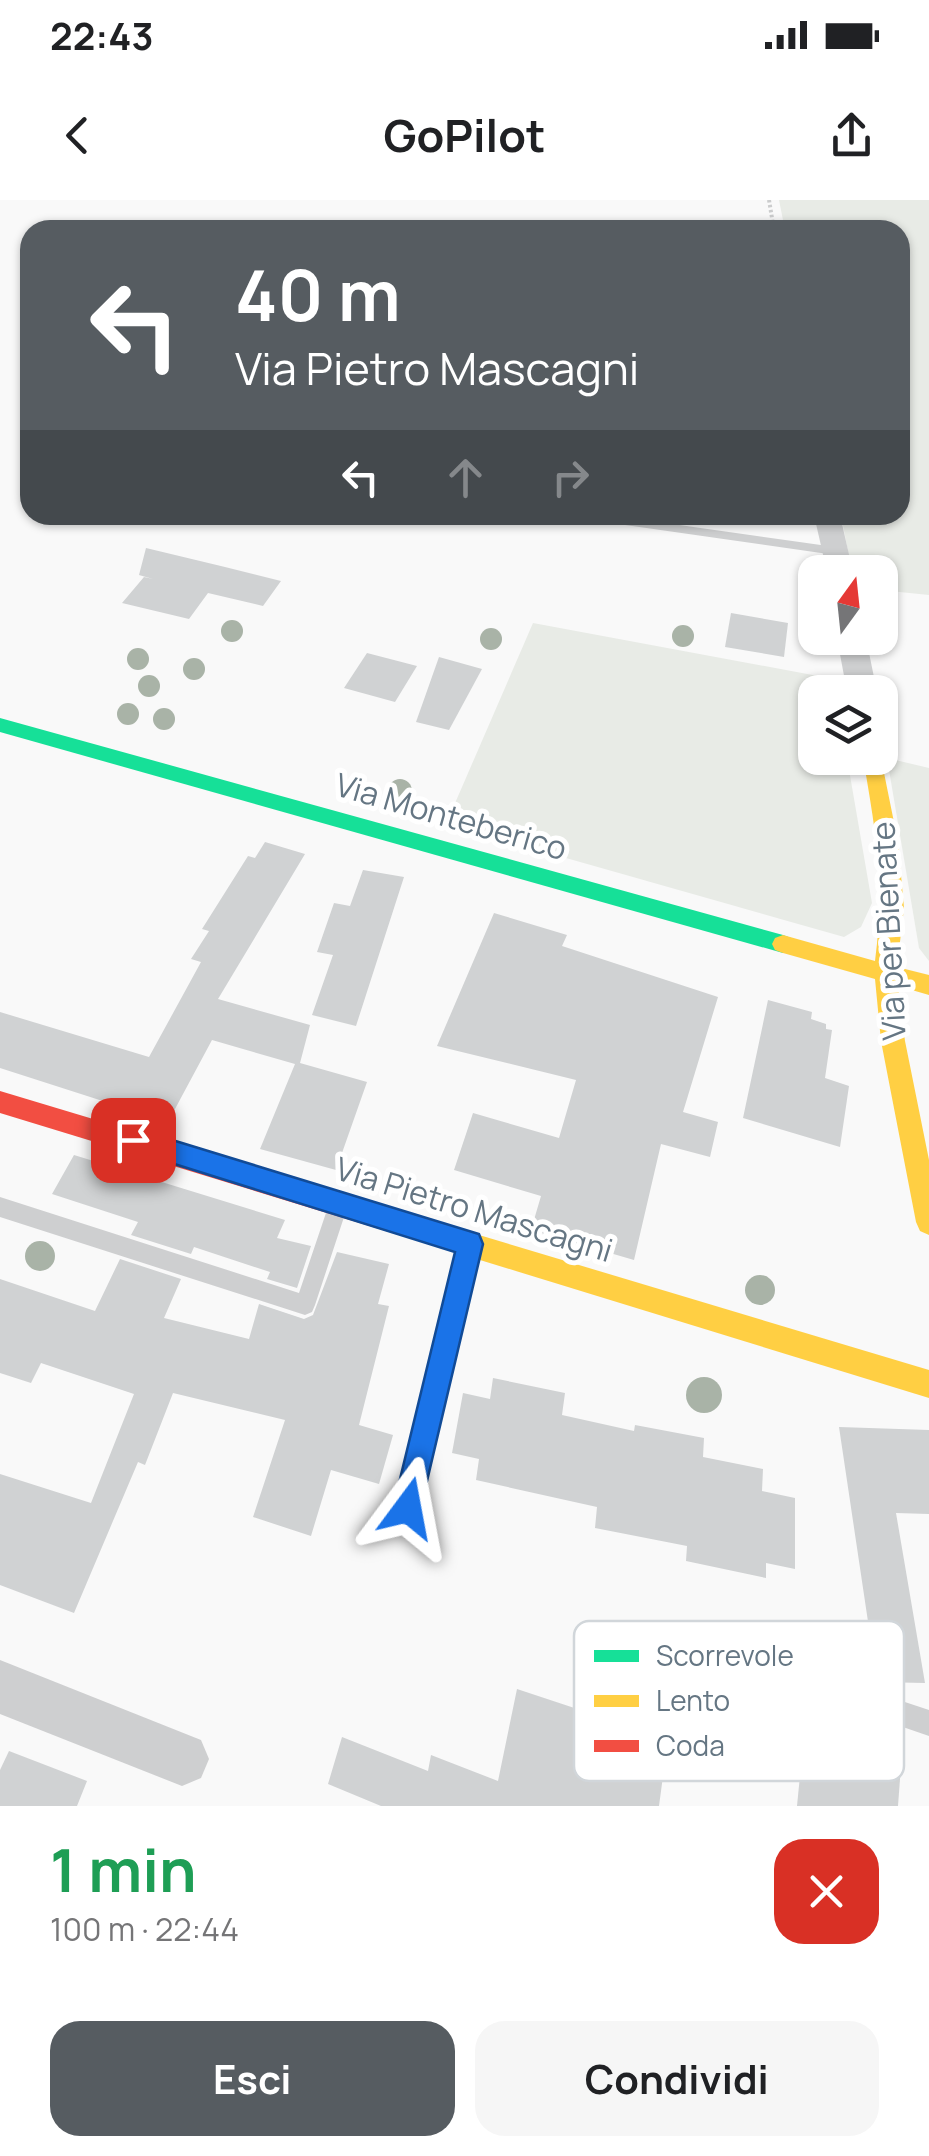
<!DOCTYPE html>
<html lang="it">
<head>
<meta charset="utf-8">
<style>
  :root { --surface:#fff; --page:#f6f6f6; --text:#202124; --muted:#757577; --accent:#565c61 }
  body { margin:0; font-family:Manrope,sans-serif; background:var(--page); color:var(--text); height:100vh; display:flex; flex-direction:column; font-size:38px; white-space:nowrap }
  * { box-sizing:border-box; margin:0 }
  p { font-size:32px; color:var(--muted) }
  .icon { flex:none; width:55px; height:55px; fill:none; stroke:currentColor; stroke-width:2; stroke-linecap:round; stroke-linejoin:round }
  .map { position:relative; height:1606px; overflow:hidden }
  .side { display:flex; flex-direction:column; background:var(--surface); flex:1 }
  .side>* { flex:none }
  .banner { position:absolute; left:20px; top:20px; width:890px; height:305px; border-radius:30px; box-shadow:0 2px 8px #0004; background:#565c61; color:#fff; overflow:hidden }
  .needle { width:65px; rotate:15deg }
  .tools { position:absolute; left:798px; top:355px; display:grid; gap:20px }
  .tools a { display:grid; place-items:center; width:100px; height:100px; border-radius:20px; background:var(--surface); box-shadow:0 2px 8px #0004; font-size:50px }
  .pin { position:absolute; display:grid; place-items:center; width:85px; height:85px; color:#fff; margin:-42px; border-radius:20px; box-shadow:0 5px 15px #0006 }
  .me { position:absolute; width:110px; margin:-55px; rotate:13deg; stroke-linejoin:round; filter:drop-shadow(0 0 8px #0008) }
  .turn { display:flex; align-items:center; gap:35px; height:210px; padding:0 50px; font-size:45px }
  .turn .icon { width:130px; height:130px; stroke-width:2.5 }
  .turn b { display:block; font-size:70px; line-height:85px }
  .lanes { display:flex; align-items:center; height:95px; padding:0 50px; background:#0003; justify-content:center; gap:50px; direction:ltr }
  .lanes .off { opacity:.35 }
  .round { display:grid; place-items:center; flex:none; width:105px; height:105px; border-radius:30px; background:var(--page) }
  .summary { display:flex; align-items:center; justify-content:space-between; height:170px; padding:0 50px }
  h1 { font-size:60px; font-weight:700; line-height:75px; color:#1e9e55 }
  .primary-button { display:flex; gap:20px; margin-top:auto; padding:20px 50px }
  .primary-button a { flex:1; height:115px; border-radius:30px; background:var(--accent); color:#fff; font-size:40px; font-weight:700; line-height:115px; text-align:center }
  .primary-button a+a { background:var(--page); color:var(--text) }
  .status { display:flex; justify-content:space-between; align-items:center; height:70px; padding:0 50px; background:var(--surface); direction:ltr }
  .status svg { height:28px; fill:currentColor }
  header { display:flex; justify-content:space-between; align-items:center; height:130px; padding:0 50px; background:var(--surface); font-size:45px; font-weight:700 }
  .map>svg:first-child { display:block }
  .green { fill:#e8ebe6 }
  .building { fill:#d0d2d3 }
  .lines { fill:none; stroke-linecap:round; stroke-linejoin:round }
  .path { stroke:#cbcccd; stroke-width:4; stroke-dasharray:2.5 2.5; stroke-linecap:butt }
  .lane { fill:#cecfd0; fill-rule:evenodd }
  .street { fill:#cecfd0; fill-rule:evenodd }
  .fast { fill:#16e098; fill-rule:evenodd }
  .slow { fill:#ffcf43; fill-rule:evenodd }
  .jam { fill:#f24e42; fill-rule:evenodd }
  .tree { fill:#a9b3a7 }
  .route { fill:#1a73e8; stroke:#114b97; stroke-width:2.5 }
  .labels { text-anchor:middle; stroke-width:10; stroke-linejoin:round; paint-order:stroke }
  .street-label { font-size:32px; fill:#657683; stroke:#fff }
  .key { fill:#fff; stroke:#d1d6da; stroke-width:2.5 }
  .key-label { font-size:28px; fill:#657683 }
</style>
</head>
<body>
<div class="status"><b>22:43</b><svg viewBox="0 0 49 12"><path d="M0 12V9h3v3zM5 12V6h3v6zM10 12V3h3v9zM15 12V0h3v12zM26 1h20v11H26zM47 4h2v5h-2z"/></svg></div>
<header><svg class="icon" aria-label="back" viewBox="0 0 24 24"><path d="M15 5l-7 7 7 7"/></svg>GoPilot<svg class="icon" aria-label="share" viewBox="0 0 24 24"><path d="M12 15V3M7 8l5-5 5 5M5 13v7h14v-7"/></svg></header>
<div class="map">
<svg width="929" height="1606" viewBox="0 0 929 1606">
  <rect width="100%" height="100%" fill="#f9f9f9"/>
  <!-- green -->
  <g class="green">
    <polygon points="779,0 929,0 929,395 880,390 880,372 852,372 841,315 900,315 900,30 785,30"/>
    <polygon points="533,423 834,479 836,492 815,492 815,558 847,558 872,703 861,727 844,737 446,624"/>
    <polygon points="887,558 929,568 929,761 919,748"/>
  </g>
  <!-- building -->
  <g class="building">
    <polygon points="146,348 225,367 281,381 263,406 208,393 189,419 122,403 144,377 153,379 139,375"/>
    <polygon points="731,413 788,423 784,457 725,447"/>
    <polygon points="367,453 417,466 395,502 344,488"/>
    <polygon points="439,457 482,469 449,530 416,522"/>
    <polygon points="265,642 305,654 218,799 310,825 300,863 367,882 336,970 260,949 295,864 212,840 168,922 0,868 0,812 149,857 201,762 191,759 209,731 202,729 248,656 255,658"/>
    <polygon points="363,670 404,677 356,826 312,815 333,755 317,752 334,703 350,706"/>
    <polygon points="494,713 567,735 562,746 718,797 683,912 718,922 710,957 661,944 634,1060 531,1030 541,996 454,970 473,913 559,938 576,880 437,846"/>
    <polygon points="768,800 812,812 811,819 826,824 826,829 832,830 825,878 849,886 840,947 743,918"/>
    <polygon points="74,955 285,1020 277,1038 311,1046 297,1088 267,1079 270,1072 194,1047 191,1054 131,1035 138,1022 52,994"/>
    <polygon points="337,1052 389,1064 378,1104 389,1106 359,1225 393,1235 379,1284 331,1270 311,1336 253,1317 285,1220 173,1193 145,1265 138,1262 74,1413 0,1385 0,1274 91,1303 134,1194 41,1163 31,1183 0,1173 0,1079 95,1111 120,1059 181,1079 164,1118 249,1139 259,1104 304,1119 313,1115"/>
    <polygon points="493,1178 565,1193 562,1215 634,1231 635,1225 704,1238 703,1257 763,1269 762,1291 795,1298 795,1369 766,1363 766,1378 686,1361 687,1346 595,1328 597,1307 476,1280 479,1259 452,1253 463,1193 490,1199"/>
    <polygon points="839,1227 929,1230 929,1314 896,1313 925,1483 877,1482"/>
    <polygon points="517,1489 668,1539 659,1606 381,1606 328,1584 342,1537 428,1571 431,1555 498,1581"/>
    <polygon points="807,1505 903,1539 898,1606 797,1606"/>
    <polygon points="9,1551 87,1581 77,1606 0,1606 0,1570"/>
  </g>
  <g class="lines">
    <!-- path -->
    <polyline class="path" points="769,0 774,30"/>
    <!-- lane -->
    <g class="lane">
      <polygon points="577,315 609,315 835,347 841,351 835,355 583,319"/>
      <polygon points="0,997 299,1093 329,1004 336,1001 343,1004 346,1011 315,1105 312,1112 305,1115 0,1017"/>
      <polygon points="468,1041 475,1044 478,1051 419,1308 416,1316 408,1319 400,1316 397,1308 458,1051 461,1044"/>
      <polygon points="784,1462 929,1510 929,1536 775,1483 772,1474 775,1465"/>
    </g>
    <!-- street -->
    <g class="street">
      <polygon points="814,315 840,315 853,372 827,372"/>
      <polygon points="837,438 866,438 877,492 847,492"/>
      <polygon points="0,1460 201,1540 209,1559 201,1578 182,1586 0,1514"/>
    </g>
    <!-- fast -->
    <polygon class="fast" points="0,518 783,735 791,738 794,744 791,750 783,753 0,532"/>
    <!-- slow -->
    <g class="slow">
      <path d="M 880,553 L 898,642 L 904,708 L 897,767 L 929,775 L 929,795 L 898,786 L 905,841 L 929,960 L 929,1035 L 920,1031 L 916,1022 L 881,841 L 875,779 L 783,753 L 775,750 L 772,744 L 775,738 L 783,735 L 875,761 C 885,685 876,632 863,558 L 880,558 Z"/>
      <polygon points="389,1008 929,1170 929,1198 389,1032 380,1029 376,1020 380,1011"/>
    </g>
    <!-- jam -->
    <polygon class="jam" points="0,891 389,1008 398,1011 402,1020 398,1029 389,1032 0,913"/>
  </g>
  <!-- trees -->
  <g class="tree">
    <circle cx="232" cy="431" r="11"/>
    <circle cx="683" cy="436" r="11"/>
    <circle cx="491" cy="439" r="11"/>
    <circle cx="138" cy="459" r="11"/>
    <circle cx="194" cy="469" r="11"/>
    <circle cx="149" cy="486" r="11"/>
    <circle cx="128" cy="514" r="11"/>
    <circle cx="164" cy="519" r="11"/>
    <circle cx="400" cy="591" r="12"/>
    <circle cx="40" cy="1056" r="15"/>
    <circle cx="760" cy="1090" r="15"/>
    <circle cx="704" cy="1195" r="18"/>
  </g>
  <!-- route -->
  <polygon class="route" points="133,928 479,1034 483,1044 418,1319 408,1323 397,1319 393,1308 455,1052 133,951 124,948 120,940 124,931"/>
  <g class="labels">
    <!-- street labels -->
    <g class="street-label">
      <text transform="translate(451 617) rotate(16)" y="11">Via Monteberico</text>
      <text transform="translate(889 731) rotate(-93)" y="11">Via per Bienate</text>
      <text transform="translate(474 1010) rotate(17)" y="11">Via Pietro Mascagni</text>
    </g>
  </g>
  <!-- legend -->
  <rect x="574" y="1421" width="330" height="160" rx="15" class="key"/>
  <rect x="594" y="1450" width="45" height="12" fill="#16e098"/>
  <rect x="594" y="1495" width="45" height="12" fill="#ffcf43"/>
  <rect x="594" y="1540" width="45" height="12" fill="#f24e42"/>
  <g class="key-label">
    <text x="656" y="1466">Scorrevole</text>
    <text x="656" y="1511">Lento</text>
    <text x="656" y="1556">Coda</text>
  </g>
</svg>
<div class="tools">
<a><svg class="needle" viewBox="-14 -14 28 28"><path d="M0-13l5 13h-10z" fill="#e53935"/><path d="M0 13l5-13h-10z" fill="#757577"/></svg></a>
<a><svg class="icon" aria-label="layers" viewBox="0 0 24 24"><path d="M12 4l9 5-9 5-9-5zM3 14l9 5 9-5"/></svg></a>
</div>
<div class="pin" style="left:133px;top:940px;background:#d93025"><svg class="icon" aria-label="arrive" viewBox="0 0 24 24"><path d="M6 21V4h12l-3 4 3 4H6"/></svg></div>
<svg class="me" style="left:408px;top:1308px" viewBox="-20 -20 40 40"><path d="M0-17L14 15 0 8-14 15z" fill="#1a73e8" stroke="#fff" stroke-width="4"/></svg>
<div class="banner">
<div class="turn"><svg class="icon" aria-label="left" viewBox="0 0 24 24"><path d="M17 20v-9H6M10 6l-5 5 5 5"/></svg><div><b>40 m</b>Via Pietro Mascagni</div></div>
<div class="lanes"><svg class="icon" aria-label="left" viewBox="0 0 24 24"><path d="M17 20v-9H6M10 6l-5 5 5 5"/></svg><svg class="icon off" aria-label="ahead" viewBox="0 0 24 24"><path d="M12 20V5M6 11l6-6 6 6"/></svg><svg class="icon off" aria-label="right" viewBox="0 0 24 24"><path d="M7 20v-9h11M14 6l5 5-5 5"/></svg></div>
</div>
</div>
<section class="side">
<div class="summary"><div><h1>1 min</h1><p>100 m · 22:44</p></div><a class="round" style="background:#d93025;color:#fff"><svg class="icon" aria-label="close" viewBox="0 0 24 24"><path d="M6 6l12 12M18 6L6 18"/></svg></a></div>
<div class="primary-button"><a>Esci</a><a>Condividi</a></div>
</section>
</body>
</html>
